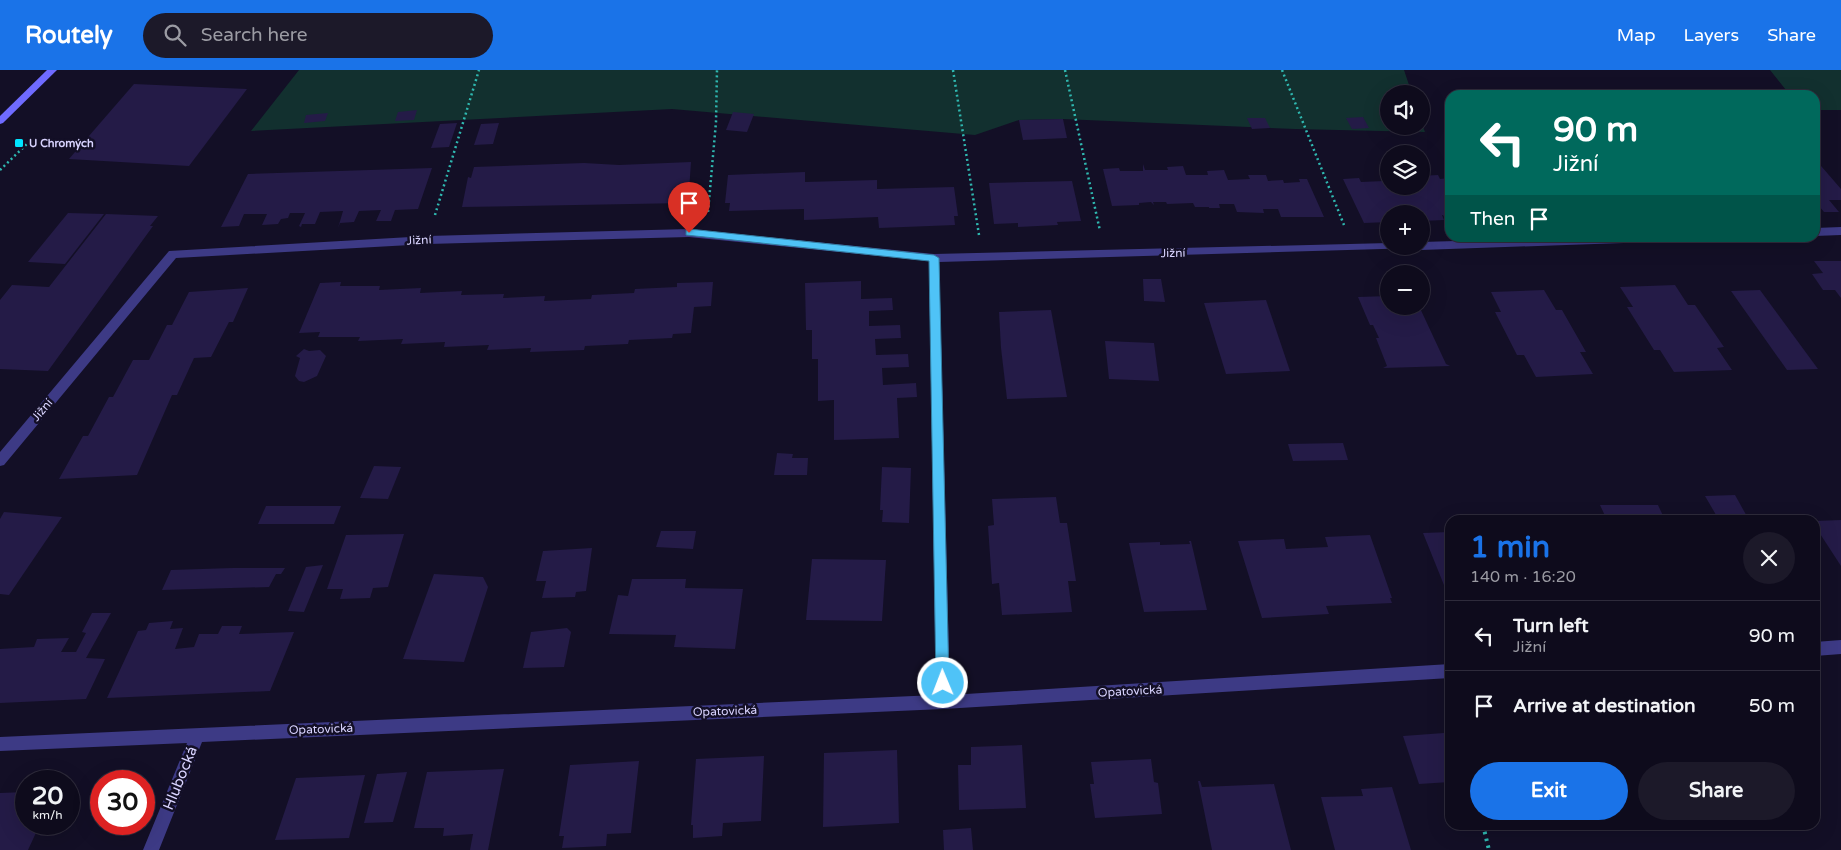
<!DOCTYPE html>
<html lang="en">
<head>
<meta charset="utf-8">
<style>
  :root { --surface:#0e0b1c; --page:#1c1929; --text:#f1f3f6; --muted:#9b9ba3; --line:#2e2b3b; --accent:#1a73e8 }
  body { margin:0; font-family:"Varela Round",sans-serif; background:var(--page); color:var(--text); height:100vh; display:flex; flex-direction:column; font-size:19px; white-space:nowrap }
  * { box-sizing:border-box; margin:0 }
  p { font-size:16px; color:var(--muted) }
  .icon { flex:none; width:28px; height:28px; fill:none; stroke:currentColor; stroke-width:2; stroke-linecap:round; stroke-linejoin:round }
  .map { position:relative; flex:1; overflow:hidden }
  .details { position:absolute; left:1445px; top:445px; width:375px; height:315px; display:flex; flex-direction:column; background:var(--surface); border-radius:15px; box-shadow:0 5px 20px #0002,0 0 0 1px var(--line) }
  .details>* { flex:none }
  .guide { position:absolute; left:1445px; top:20px; width:375px; height:152px; border-radius:15px; box-shadow:0 5px 20px #0002,0 0 0 1px var(--line); background:#00695c; color:#fff; overflow:hidden }
  .fabs { position:absolute; left:1380px; top:15px; display:grid; gap:10px }
  .fabs a { display:grid; place-items:center; width:50px; height:50px; border-radius:50%; background:var(--surface); box-shadow:0 5px 20px #0002,0 0 0 1px var(--line); font-size:25px }
  .speed { position:absolute; left:15px; top:700px; display:flex; gap:10px; font-size:25px; font-weight:700; text-align:center }
  .speed>* { display:grid; place-content:center; width:65px; height:65px; border-radius:50%; background:var(--surface); box-shadow:0 5px 20px #0002,0 0 0 1px var(--line); line-height:1 }
  .speed small { font-size:12px; font-weight:400 }
  .speed .limit { border:8px solid #d22; background:#fff; color:#111 }
  .pin { position:absolute; display:grid; place-items:center; width:42px; height:42px; color:#fff; margin:-51px -21px; border-radius:50% 50% 50% 0; rotate:-45deg; box-shadow:0 0 5px #0007 }
  .pin .icon { rotate:45deg }
  .me { position:absolute; width:55px; margin:-28px; rotate:359deg; stroke-linejoin:round; filter:drop-shadow(0 0 4px #0008) }
  .turn { display:flex; align-items:center; gap:18px; height:105px; padding:0 25px; font-size:22px }
  .turn .icon { width:65px; height:65px; stroke-width:2.5 }
  .turn b { display:block; font-size:35px; line-height:42px }
  .then { display:flex; align-items:center; height:48px; padding:0 25px; background:#0003; gap:10px; font-size:19px }
  .round { display:grid; place-items:center; flex:none; width:52px; height:52px; border-radius:26px; background:var(--page) }
  .overview { display:flex; align-items:center; justify-content:space-between; height:85px; padding:0 25px }
  h1 { font-size:30px; font-weight:800; line-height:38px; color:var(--accent) }
  .primary-button { display:flex; gap:10px; margin-top:auto; padding:10px 25px }
  .primary-button a { flex:1; height:58px; border-radius:30px; background:var(--accent); color:#fff; font-size:20px; font-weight:800; line-height:58px; text-align:center }
  .primary-button a+a { background:var(--page); color:var(--text) }
  ul { padding:0; list-style:none }
  li { display:flex; align-items:center; gap:15px; height:70px; padding:0 25px; border-top:1px solid var(--line) }
  li div { flex:1 }
  li b { display:block; font-size:19px }
  li em { font-style:normal }
  header { display:flex; align-items:center; gap:30px; box-sizing:border-box; height:70px; padding:0 25px; background:var(--accent); color:#fff }
  header strong { font-size:24px }
  nav { display:flex; gap:28px; margin-inline-start:auto; font-size:18px }
  .search { width:350px; height:45px; background:var(--page); display:flex; align-items:center; gap:12px; box-sizing:border-box; padding:0 18px; border-radius:28px; color:var(--muted); font-size:19px }
  .map>svg:first-child { display:block }
  .green { fill:#12302f }
  .building { fill:#241b47 }
  .lines { fill:none; stroke-linecap:round; stroke-linejoin:round }
  .path-far1 { stroke:#2fb8b0; stroke-width:2.5; stroke-dasharray:2 3; stroke-linecap:butt }
  .path { stroke:#2fb8b0; stroke-width:4; stroke-dasharray:2.5 4.5; stroke-linecap:butt }
  .street { fill:#3d3a85; fill-rule:evenodd }
  .secondary { fill:#6f6bff; fill-rule:evenodd }
  .route { fill:#4fc3f7; stroke:#337fa1 }
  .poi-dot { fill:#00e5ff; stroke:#130f26; stroke-width:2 }
  .labels { text-anchor:middle; stroke-width:5; stroke-linejoin:round; paint-order:stroke }
  .far-poi-label { font-size:11px; font-weight:bold; fill:#d9d4ff; stroke:#130f26; text-anchor:start }
  .street-label { font-size:12px; fill:#d9d4ff; stroke:#130f26 }
  .near-street-label { font-size:15px; fill:#d9d4ff; stroke:#130f26 }
</style>
</head>
<body>
<header>
<strong>Routely</strong>
<div class="search"><svg class="icon" aria-label="search" viewBox="0 0 24 24"><circle cx="10" cy="10" r="6"/><path d="M15 15l6 6"/></svg>Search here</div>
<nav><a>Map</a><a>Layers</a><a>Share</a></nav>
</header>
<div class="map">
<svg width="1841" height="780" viewBox="0 0 1841 780">
  <rect width="100%" height="100%" fill="#130f26"/>
  <!-- green -->
  <g class="green">
    <polygon points="299,0 1404,0 1412,24 1389,24 1389,56 1421,56 1421,52 1425,62 1295,59 1063,49 1019,50 975,65 672,39 251,61"/>
    <polygon points="1770,0 1841,0 1841,40 1815,40 1815,25 1790,25"/>
  </g>
  <!-- building -->
  <g class="building">
    <polygon points="134,14 247,19 189,96 69,89"/>
    <polygon points="417,40 414,50 395,51 398,42"/>
    <polygon points="733,42 754,44 747,62 726,60"/>
    <polygon points="328,43 325,51 304,53 306,45"/>
    <polygon points="1363,47 1369,58 1352,59 1346,48"/>
    <polygon points="1247,48 1265,48 1270,58 1252,59"/>
    <polygon points="1063,49 1067,68 1023,70 1019,50"/>
    <polygon points="457,53 449,77 431,78 440,54"/>
    <polygon points="499,53 493,74 474,75 481,54"/>
    <polygon points="1815,89 1841,119 1841,130 1829,130 1839,142 1824,142 1815,131"/>
    <polygon points="691,92 689,121 687,121 685,133 462,137 468,107 471,108 474,97 584,93 619,95"/>
    <polygon points="1143,94 1145,100 1168,100 1167,97 1183,96 1186,105 1208,105 1207,101 1224,100 1228,110 1250,109 1248,105 1266,105 1268,111 1283,110 1284,113 1300,112 1299,109 1307,109 1324,147 1281,147 1278,139 1263,139 1264,143 1237,142 1234,134 1219,134 1220,138 1209,138 1209,137 1195,137 1193,133 1167,134 1166,132 1153,132 1154,135 1151,132 1139,133 1139,135 1112,136 1103,99 1119,98 1120,101 1143,101"/>
    <polygon points="432,98 418,139 395,140 391,151 376,151 381,140 359,141 354,152 340,153 338,158 343,141 320,142 315,154 302,154 301,157 299,156 305,143 290,143 288,148 281,149 278,154 262,155 267,144 244,144 239,156 221,157 248,104"/>
    <polygon points="805,102 805,112 877,110 877,119 954,117 958,146 954,146 955,155 879,158 878,147 804,150 804,139 729,141 730,133 725,133 728,105"/>
    <polygon points="1438,105 1440,109 1450,108 1450,150 1446,150 1443,145 1442,145 1444,150 1421,151 1421,144 1389,144 1389,152 1364,153 1343,109 1359,108 1361,112 1384,111 1382,107 1384,107 1386,111 1389,111 1389,116 1421,116 1421,106"/>
    <polygon points="1072,111 1081,151 1057,152 1058,155 1018,157 1018,153 994,154 989,113"/>
    <polygon points="68,143 104,144 65,194 28,192"/>
    <polygon points="106,144 158,146 150,156 153,156 48,301 0,299 0,230 12,215 49,217"/>
    <polygon points="1814,191 1841,191 1841,228 1835,220 1823,220 1812,204 1823,203"/>
    <polygon points="1143,209 1161,209 1165,232 1144,231"/>
    <polygon points="861,211 861,229 892,228 893,240 869,241 869,256 900,255 901,268 875,269 876,285 908,284 909,297 882,298 883,315 916,313 917,327 897,328 899,368 834,370 834,330 818,331 818,289 812,289 812,260 806,260 805,213"/>
    <polygon points="341,212 340,216 380,216 379,220 421,218 420,223 462,221 461,225 504,224 503,228 545,226 544,231 591,229 592,225 634,223 635,219 677,217 677,213 713,212 711,236 694,237 691,263 673,264 672,268 629,270 628,274 585,276 584,280 530,282 531,278 487,280 489,275 444,277 445,272 401,274 403,269 358,271 360,267 318,267 320,262 299,263 320,213"/>
    <polygon points="1675,215 1688,235 1695,235 1724,277 1717,278 1732,300 1674,302 1660,280 1654,280 1627,237 1633,237 1620,217"/>
    <polygon points="248,218 233,252 229,252 211,287 194,288 177,325 172,325 137,405 59,409 83,366 88,366 109,327 113,327 133,290 149,290 167,255 172,255 189,222"/>
    <polygon points="1544,220 1556,240 1562,240 1586,282 1580,282 1593,304 1536,307 1524,285 1517,285 1495,242 1501,242 1491,222"/>
    <polygon points="1760,220 1818,299 1787,300 1731,221"/>
    <polygon points="1389,226 1389,236 1419,236 1446,294 1450,296 1383,298 1387,296 1376,268 1379,268 1373,255 1370,255 1358,227"/>
    <polygon points="1266,230 1290,301 1226,304 1204,233"/>
    <polygon points="1051,240 1067,327 1007,329 1001,278 999,242"/>
    <polygon points="1105,271 1154,273 1159,311 1109,309"/>
    <polygon points="304,279 309,281 320,280 326,286 317,306 304,312 299,311 295,306 300,288 296,286"/>
    <polygon points="1343,373 1348,390 1293,391 1288,374"/>
    <polygon points="777,383 793,384 792,388 808,388 807,405 774,405"/>
    <polygon points="374,396 401,397 388,429 360,428"/>
    <polygon points="882,397 911,398 909,453 882,452 883,440 880,440"/>
    <polygon points="1735,425 1749,450 1719,450 1705,426"/>
    <polygon points="1056,427 1060,453 1067,453 1076,511 1068,511 1072,542 1002,545 999,513 992,514 988,456 994,455 992,429"/>
    <polygon points="1600,435 1658,435 1665,450 1607,450"/>
    <polygon points="266,436 341,436 334,454 258,454"/>
    <polygon points="4,442 62,447 9,525 0,524 0,449"/>
    <polygon points="1841,450 1841,496 1815,456 1815,451"/>
    <polygon points="661,461 696,461 693,479 656,477"/>
    <polygon points="1450,462 1450,522 1448,522 1450,525 1448,525 1423,463"/>
    <polygon points="404,464 388,517 373,518 370,528 340,529 343,519 327,519 346,465"/>
    <polygon points="1370,465 1392,528 1390,528 1392,533 1326,536 1329,544 1262,548 1238,471 1284,469 1286,479 1328,477 1325,467"/>
    <polygon points="1189,471 1191,471 1207,540 1144,542 1129,473 1160,472 1160,475 1190,474"/>
    <polygon points="592,478 586,521 576,522 575,527 542,528 546,511 536,511 543,481"/>
    <polygon points="812,489 886,490 882,551 806,550"/>
    <polygon points="323,495 304,542 288,541 306,497"/>
    <polygon points="233,498 285,498 281,504 276,504 269,517 162,520 171,500"/>
    <polygon points="434,504 483,507 488,517 464,592 403,589"/>
    <polygon points="632,509 686,509 685,518 743,519 735,579 674,577 676,565 609,564 618,525 628,526"/>
    <polygon points="92,543 111,543 86,588 105,589 86,629 0,633 0,579 34,577 37,569 69,568 61,582 76,582 86,563 82,562"/>
    <polygon points="173,551 170,559 183,558 175,579 194,577 199,564 218,564 222,556 242,556 239,564 294,562 270,621 107,628 138,561 146,560 149,553"/>
    <polygon points="567,558 571,562 564,597 523,598 531,562"/>
    <polygon points="1444,663 1450,681 1450,712 1419,714 1403,666"/>
    <polygon points="1022,675 1026,738 959,740 958,695 971,695 971,677"/>
    <polygon points="897,680 899,753 823,757 824,683"/>
    <polygon points="764,686 761,751 723,753 722,766 693,768 693,755 691,755 696,689"/>
    <polygon points="1151,689 1154,712 1158,713 1162,744 1095,748 1090,714 1094,714 1091,692"/>
    <polygon points="639,691 631,763 607,764 606,776 562,778 564,766 559,766 570,695"/>
    <polygon points="504,699 488,780 470,780 473,764 443,766 444,758 414,758 427,702"/>
    <polygon points="407,702 393,752 364,753 377,704"/>
    <polygon points="365,705 349,768 275,770 296,708"/>
    <polygon points="1198,711 1200,711 1202,717 1274,714 1291,780 1212,780"/>
    <polygon points="1392,717 1411,780 1335,780 1321,727 1363,726 1361,719"/>
    <polygon points="26,722 26,754 40,754 28,780 0,780 0,723"/>
    <polygon points="971,758 973,780 944,780 943,760"/>
  </g>
  <g class="lines">
    <!-- path-far1 -->
    <g class="path-far1">
      <polyline points="953,0 979,165"/>
      <polyline points="1065,0 1100,161"/>
      <polyline points="1282,0 1344,155"/>
      <polyline points="0,100 30,71"/>
      <polyline points="708,142 716,52 717,0"/>
      <polyline points="435,145 479,0"/>
    </g>
    <!-- path -->
    <polyline class="path" points="1483,755 1489,780"/>
    <!-- street -->
    <g class="street">
      <polygon points="1841,157 1841,165 1815,166 1815,158"/>
      <polygon points="689,159 934,184 1389,173 1389,176 1421,176 1421,172 1560,168 1657,168 1652,172 1421,180 1417,178 939,192 950,625 1450,594 1450,608 943,639 202,672 159,780 143,780 187,673 0,681 0,667 936,625 929,191 689,167 428,174 176,188 4,395 0,396 0,382 169,181 428,166"/>
      <polygon points="1841,570 1841,584 1815,586 1815,572"/>
    </g>
    <!-- secondary -->
    <polygon class="secondary" points="47,0 57,0 3,53 0,54 0,46"/>
  </g>
  <!-- route -->
  <polygon class="route" points="689,159 934,185 939,188 949,613 947,617 943,619 938,617 936,613 929,191 686,165 686,160"/>
  <!-- markers -->
  <rect class="poi-dot" x="14" y="68" width="10" height="10" rx="2.5"/>
  <g class="labels">
    <!-- far-poi labels -->
    <g class="far-poi-label">
      <text x="29" y="77">U Chromých</text>
    </g>
    <!-- street labels -->
    <g class="street-label">
      <text transform="translate(419 170) rotate(-3)" y="4">Jižní</text>
      <text transform="translate(1173 183) rotate(-1)" y="4">Jižní</text>
      <text transform="translate(42 340) rotate(-50)" y="4">Jižní</text>
      <text transform="translate(1130 621) rotate(-3)" y="4">Opatovická</text>
      <text transform="translate(725 641) rotate(-2)" y="4">Opatovická</text>
      <text transform="translate(321 659) rotate(-2)" y="4">Opatovická</text>
    </g>
    <!-- near-street labels -->
    <g class="near-street-label">
      <text transform="translate(180 708) rotate(-68)" y="5">Hlubocká</text>
    </g>
  </g>
</svg>
<div class="fabs">
<a><svg class="icon" aria-label="sound" viewBox="0 0 24 24"><path d="M4 9h4l5-4v14l-5-4H4zM17 9q2 3 0 6"/></svg></a>
<a><svg class="icon" aria-label="layers" viewBox="0 0 24 24"><path d="M12 4l9 5-9 5-9-5zM3 14l9 5 9-5"/></svg></a>
<a>+</a>
<a>−</a>
</div>
<div class="speed"><div>20<small>km/h</small></div><div class="limit">30</div></div>
<div class="pin" style="left:689px;top:163px;background:#d93025"><svg class="icon" aria-label="arrive" viewBox="0 0 24 24"><path d="M6 21V4h12l-3 4 3 4H6"/></svg></div>
<svg class="me" style="left:943px;top:613px" viewBox="-20 -20 40 40"><circle r="17" fill="#4fc3f7" stroke="#fff" stroke-width="3"/><path d="M0-11L8 9 0 5-8 9z" fill="#fff"/></svg>
<div class="guide">
<div class="turn"><svg class="icon" aria-label="left" viewBox="0 0 24 24"><path d="M17 20v-9H6M10 6l-5 5 5 5"/></svg><div><b>90 m</b>Jižní</div></div>
<div class="then">Then<svg class="icon" aria-label="arrive" viewBox="0 0 24 24"><path d="M6 21V4h12l-3 4 3 4H6"/></svg></div>
</div>
<section class="details">
<div class="overview"><div><h1>1 min</h1><p>140 m · 16:20</p></div><a class="round"><svg class="icon" aria-label="close" viewBox="0 0 24 24"><path d="M6 6l12 12M18 6L6 18"/></svg></a></div>
<ul>
<li><svg class="icon" aria-label="left" viewBox="0 0 24 24"><path d="M17 20v-9H6M10 6l-5 5 5 5"/></svg><div><b>Turn left</b><p>Jižní</p></div><em>90 m</em></li>
<li><svg class="icon" aria-label="arrive" viewBox="0 0 24 24"><path d="M6 21V4h12l-3 4 3 4H6"/></svg><div><b>Arrive at destination</b></div><em>50 m</em></li>
</ul>
<div class="primary-button"><a>Exit</a><a>Share</a></div>
</section>
</div>
</body>
</html>
